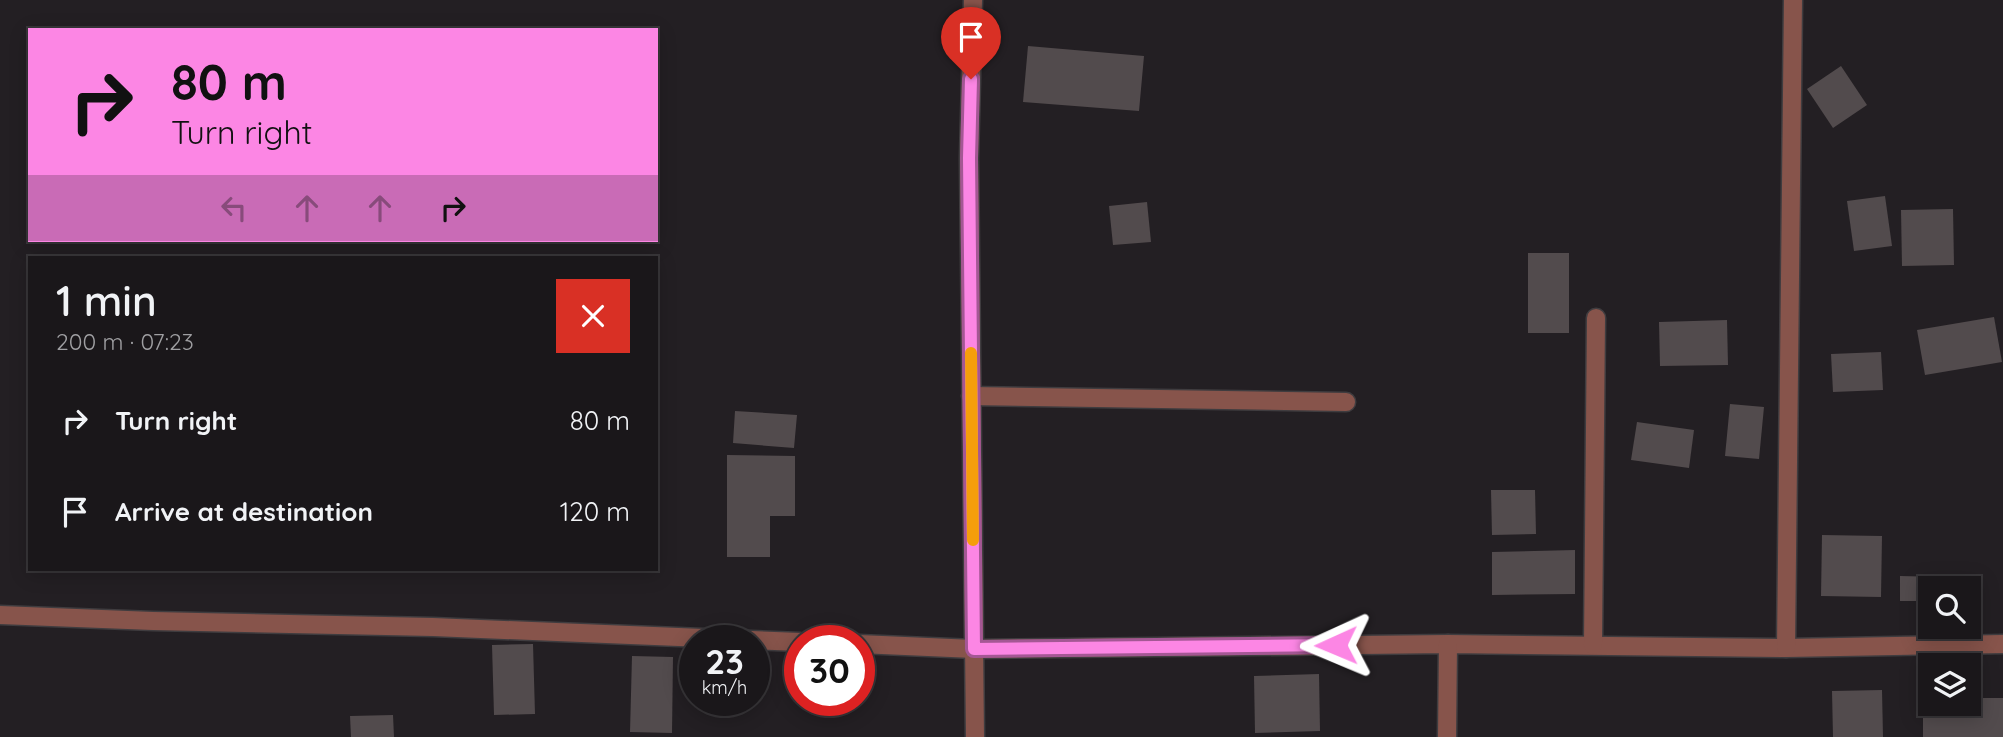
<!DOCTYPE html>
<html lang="en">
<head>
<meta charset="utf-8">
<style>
  :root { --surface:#1a171a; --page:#232023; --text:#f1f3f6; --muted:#9f9fa2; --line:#383639 }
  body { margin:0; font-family:Quicksand,sans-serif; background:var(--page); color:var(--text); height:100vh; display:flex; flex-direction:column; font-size:26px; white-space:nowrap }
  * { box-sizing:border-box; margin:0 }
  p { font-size:23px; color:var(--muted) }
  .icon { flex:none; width:38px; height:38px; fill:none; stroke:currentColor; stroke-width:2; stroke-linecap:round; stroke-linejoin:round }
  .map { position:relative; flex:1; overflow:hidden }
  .panel { position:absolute; left:28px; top:256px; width:630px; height:315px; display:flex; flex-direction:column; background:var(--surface); border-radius:0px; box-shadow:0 4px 18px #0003,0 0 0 2px var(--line) }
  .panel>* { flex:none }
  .top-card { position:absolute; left:28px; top:28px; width:630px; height:214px; border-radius:0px; box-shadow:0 4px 18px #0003,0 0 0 2px var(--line); background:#fc86e4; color:#111; overflow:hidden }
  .controls { position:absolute; left:1918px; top:576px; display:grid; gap:14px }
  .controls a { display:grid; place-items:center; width:63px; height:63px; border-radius:0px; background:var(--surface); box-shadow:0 4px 18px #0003,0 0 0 2px var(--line); font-size:35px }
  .speed { position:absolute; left:679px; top:625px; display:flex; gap:14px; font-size:35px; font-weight:700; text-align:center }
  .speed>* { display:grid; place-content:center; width:91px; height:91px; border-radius:50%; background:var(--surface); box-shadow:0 4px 18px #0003,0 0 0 2px var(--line); line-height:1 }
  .speed small { font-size:18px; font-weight:400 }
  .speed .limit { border:10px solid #d22; background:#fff; color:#111 }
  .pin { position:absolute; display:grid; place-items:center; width:60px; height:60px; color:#fff; margin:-72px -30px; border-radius:50% 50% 50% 0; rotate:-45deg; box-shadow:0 0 7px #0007 }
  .pin .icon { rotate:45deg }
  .me { position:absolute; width:77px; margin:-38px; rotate:269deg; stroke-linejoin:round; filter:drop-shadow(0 0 5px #0008) }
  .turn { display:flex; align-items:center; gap:24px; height:147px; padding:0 28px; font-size:32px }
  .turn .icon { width:91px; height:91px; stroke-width:2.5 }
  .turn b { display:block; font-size:49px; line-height:60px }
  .lanes { display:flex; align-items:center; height:66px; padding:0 28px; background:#0003; justify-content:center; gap:35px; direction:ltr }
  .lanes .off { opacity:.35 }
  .round { display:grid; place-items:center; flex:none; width:74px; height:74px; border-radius:0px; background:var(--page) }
  .overview { display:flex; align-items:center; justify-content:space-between; height:119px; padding:0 28px }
  h1 { font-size:42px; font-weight:600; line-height:52px }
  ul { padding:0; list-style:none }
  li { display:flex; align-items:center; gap:21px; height:91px; padding:0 28px }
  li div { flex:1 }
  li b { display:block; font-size:26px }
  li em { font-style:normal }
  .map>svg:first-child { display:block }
  .building { fill:#524b4d }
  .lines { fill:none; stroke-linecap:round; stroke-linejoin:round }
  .minor-casing { stroke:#3f3c3f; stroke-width:21 }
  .minor { stroke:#87544b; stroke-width:18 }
  .route-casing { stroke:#a45794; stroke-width:18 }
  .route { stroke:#fc86e4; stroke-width:12 }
  .slow { stroke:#f59e0b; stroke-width:12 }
</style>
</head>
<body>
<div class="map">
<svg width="2003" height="737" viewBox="0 0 2003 737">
  <rect width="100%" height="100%" fill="#231f23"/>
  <!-- building -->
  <g class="building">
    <polygon points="1028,46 1144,56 1139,111 1023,102"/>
    <polygon points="1841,66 1867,105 1833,128 1807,89"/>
    <polygon points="1885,196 1892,246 1854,251 1847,201"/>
    <polygon points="1147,202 1151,242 1113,245 1109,206"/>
    <polygon points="1953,209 1954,265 1902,266 1901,210"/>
    <rect x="1528" y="253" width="41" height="80"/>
    <polygon points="1994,317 2002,362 1925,375 1917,330"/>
    <polygon points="1727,320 1728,365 1660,366 1659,322"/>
    <polygon points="1881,352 1883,390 1833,392 1831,354"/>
    <polygon points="1730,404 1764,407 1759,459 1725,456"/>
    <polygon points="735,411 797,415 794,448 733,443"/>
    <polygon points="1637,422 1694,430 1689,468 1631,460"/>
    <polygon points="727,455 795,456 795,516 770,516 770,557 727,557"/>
    <polygon points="1491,490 1535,490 1536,534 1492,535"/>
    <polygon points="1822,535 1882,536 1881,597 1821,596"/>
    <polygon points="1575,550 1575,594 1492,595 1492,552"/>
    <polygon points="1900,576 1943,577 1943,588 1930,588 1930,601 1900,601"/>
    <polygon points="533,644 535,714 494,715 492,645"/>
    <polygon points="632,656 673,657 672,733 630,732"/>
    <polygon points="1319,674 1320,731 1255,733 1254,676"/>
    <polygon points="1882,690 1883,737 1833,737 1832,691"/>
    <polygon points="1923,698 1930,698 1930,704 1969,704 1969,698 2003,698 2003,737 1923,737"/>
    <polygon points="393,715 394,737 351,737 350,716"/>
  </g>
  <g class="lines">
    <!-- minor casing -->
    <g class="minor-casing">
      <g id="minor">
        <polyline points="973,0 969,158 975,737"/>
        <polyline points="971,396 1346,402"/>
        <polyline points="0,615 153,621 433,627 800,642"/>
        <polyline points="859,644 974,649 1448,644 1786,648 2003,644"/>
        <polyline points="1593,645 1596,318"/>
        <polyline points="1786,648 1793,0"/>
        <polyline points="1447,737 1448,644"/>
      </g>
    </g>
    <!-- minor -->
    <use href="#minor" class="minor"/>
  </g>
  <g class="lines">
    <!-- route casing -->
    <g class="route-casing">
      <polyline id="route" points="971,79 969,158 974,649 1336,645"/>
    </g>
    <!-- route -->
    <use href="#route" class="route"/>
    <!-- slow -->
    <polyline class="slow" points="971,353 973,540"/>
  </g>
</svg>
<div class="controls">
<a><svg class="icon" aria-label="search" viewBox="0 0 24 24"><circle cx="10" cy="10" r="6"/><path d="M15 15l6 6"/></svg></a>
<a><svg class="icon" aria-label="layers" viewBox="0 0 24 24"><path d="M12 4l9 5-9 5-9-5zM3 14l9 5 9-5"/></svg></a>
</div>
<div class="speed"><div>23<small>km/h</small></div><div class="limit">30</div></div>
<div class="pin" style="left:971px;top:79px;background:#d93025"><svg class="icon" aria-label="arrive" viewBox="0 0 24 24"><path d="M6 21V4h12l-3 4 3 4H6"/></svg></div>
<svg class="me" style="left:1336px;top:645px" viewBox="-20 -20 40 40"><path d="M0-17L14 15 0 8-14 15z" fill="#fc86e4" stroke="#fff" stroke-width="4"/></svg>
<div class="top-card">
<div class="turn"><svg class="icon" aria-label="right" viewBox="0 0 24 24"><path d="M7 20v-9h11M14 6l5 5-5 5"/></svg><div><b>80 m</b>Turn right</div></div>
<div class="lanes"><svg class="icon off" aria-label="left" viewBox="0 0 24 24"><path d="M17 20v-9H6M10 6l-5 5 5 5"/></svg><svg class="icon off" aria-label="ahead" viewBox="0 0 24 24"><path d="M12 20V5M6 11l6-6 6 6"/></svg><svg class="icon off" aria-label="ahead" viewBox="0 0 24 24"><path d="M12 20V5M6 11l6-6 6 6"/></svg><svg class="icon" aria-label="right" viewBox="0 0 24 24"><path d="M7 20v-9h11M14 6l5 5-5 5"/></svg></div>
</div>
<section class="panel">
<div class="overview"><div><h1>1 min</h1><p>200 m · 07:23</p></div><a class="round" style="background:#d93025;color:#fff"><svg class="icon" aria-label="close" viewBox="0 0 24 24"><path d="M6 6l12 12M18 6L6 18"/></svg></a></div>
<ul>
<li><svg class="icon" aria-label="right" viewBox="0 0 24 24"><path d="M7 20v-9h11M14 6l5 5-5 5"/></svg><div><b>Turn right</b></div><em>80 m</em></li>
<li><svg class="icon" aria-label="arrive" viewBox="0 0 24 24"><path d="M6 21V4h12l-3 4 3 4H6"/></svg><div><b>Arrive at destination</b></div><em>120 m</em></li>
</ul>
</section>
</div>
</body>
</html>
